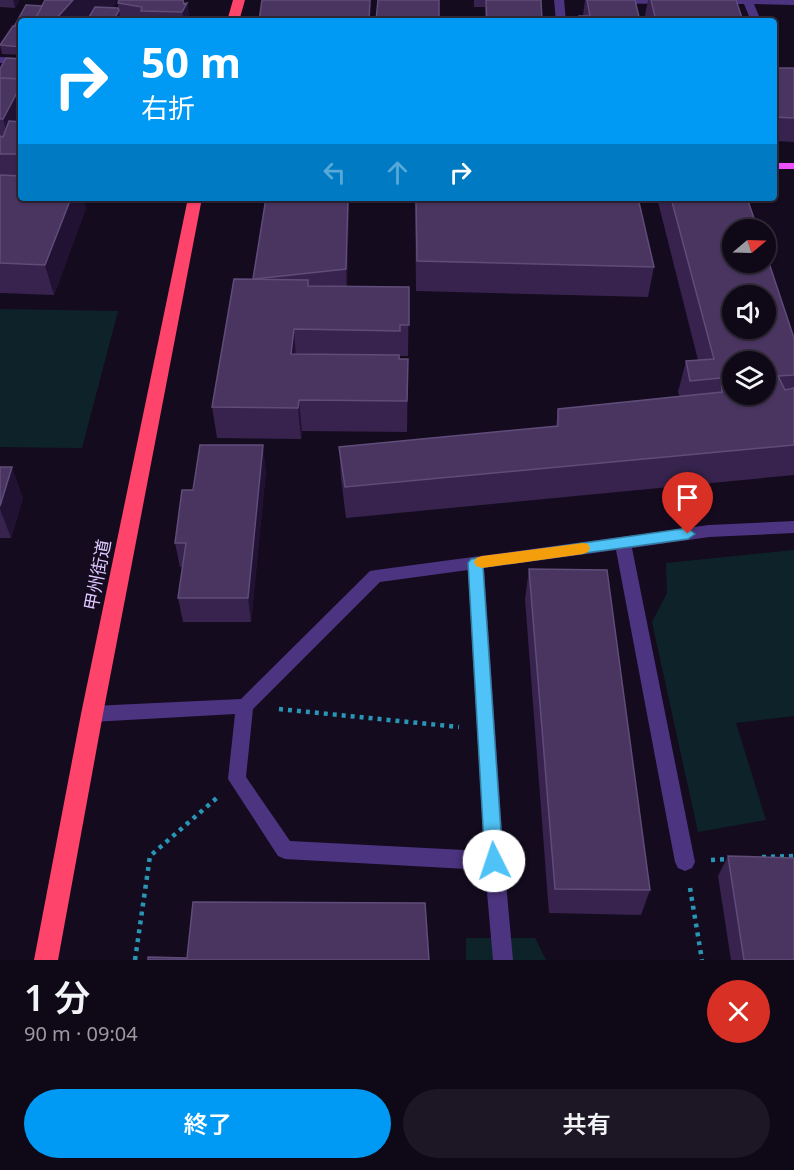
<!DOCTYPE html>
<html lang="ja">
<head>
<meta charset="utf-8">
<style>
  :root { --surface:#0f0817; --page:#1d1624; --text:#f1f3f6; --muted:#9b9aa1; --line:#2f2936; --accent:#009af4 }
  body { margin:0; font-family:"Noto Sans","Noto Sans JP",sans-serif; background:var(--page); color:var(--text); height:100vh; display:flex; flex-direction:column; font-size:22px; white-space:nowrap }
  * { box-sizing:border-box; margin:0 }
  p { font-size:20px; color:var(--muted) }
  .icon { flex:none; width:33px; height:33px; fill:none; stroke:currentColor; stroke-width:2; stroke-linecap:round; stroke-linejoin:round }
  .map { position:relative; height:960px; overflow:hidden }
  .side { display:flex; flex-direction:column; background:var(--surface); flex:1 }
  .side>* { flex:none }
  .top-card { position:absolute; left:18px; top:18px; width:759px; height:183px; border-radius:6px; box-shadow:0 2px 4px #0004,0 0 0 2px var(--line); background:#009af4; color:#fff; overflow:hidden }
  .needle { width:39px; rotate:71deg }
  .controls { position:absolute; left:722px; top:219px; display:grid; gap:12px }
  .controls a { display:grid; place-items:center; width:54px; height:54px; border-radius:50%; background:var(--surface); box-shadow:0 2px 4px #0004,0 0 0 2px var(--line); font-size:30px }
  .pin { position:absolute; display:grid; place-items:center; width:51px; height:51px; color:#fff; margin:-62px -26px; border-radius:50% 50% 50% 0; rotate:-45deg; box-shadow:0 0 6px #0007 }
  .pin .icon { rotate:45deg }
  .me { position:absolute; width:66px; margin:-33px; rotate:356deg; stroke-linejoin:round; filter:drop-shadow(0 0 4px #0008) }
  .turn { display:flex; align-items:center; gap:21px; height:126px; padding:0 24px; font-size:27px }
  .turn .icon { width:78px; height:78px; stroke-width:2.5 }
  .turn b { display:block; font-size:42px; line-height:51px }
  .lanes { display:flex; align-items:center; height:57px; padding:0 24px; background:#0003; justify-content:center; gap:30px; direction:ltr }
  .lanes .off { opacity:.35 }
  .round { display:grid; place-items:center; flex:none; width:63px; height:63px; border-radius:32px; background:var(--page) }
  .summary { display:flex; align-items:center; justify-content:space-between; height:102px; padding:0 24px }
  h1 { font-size:36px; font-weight:600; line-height:45px }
  .primary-button { display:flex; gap:12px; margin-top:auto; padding:12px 24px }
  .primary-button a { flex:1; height:69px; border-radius:36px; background:var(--accent); color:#fff; font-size:24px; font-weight:600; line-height:69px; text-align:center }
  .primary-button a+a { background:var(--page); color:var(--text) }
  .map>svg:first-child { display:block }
  .green { fill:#0e2329 }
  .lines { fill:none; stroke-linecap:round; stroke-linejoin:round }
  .path { stroke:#2896b4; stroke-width:4.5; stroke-dasharray:4 5; stroke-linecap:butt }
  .minor { fill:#4c3480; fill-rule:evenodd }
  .major { fill:#ed50ff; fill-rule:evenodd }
  .highway { fill:#ff446b; fill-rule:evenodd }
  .wall { fill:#37234d }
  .shaded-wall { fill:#211233 }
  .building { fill:#493560; stroke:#604c79; stroke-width:1.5; fill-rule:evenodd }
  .route { fill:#4fc3f7; stroke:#337fa1; stroke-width:1.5 }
  .slow { fill:#f59e0b }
  .labels { text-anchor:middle; stroke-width:6; stroke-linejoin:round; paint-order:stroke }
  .street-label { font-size:18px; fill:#dec9ff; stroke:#140b1f }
</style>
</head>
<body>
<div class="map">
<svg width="794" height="960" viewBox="0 0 794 960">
  <rect width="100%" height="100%" fill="#140b1f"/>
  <!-- green -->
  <g class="green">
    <polygon points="0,309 118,311 82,448 0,447"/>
    <polygon points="794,550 794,716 736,723 766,820 698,832 652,622 667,593 666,563"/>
    <polygon points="466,938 535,938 546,960 466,960"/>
  </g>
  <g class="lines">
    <!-- path -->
    <g class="path">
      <polyline points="279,709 459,727"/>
      <polyline points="762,857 794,856"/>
      <polyline points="711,860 730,859"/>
      <polyline points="690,888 702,960"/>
      <polyline points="135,960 150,856 219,796"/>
    </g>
    <!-- minor -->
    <g class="minor">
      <polygon points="554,0 564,0 566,21 556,21"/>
      <polygon points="589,0 670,0 671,1 666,4 594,3"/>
      <polygon points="713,0 794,0 794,5 754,4 761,21 751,21 744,4 717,4"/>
      <polygon points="0,57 21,58 21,64 0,63"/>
      <path d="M 794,521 L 794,533 L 709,537 L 632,548 L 695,862 L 692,868 L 685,871 L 678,868 L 675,862 L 616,550 L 484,568 L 504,861 L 513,960 L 493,960 L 485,870 L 285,859 L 278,856 L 228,779 L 235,714 L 92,722 L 86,719 L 83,714 L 86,709 L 92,706 L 241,699 L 370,571 L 376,570 L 709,525 ZM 468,570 L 484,851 L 290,841 L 246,777 L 253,709 L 380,582 Z"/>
    </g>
    <!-- major -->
    <rect class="major" x="774" y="163" width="20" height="6"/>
    <!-- highway -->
    <g class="highway">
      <polygon points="233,0 245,0 239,21 227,21"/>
      <polygon points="188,198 202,198 103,714 58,960 34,960 81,714"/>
    </g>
  </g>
  <!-- wall -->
  <g class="wall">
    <polygon points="0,0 19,0 15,8 0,7"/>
    <polygon points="474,0 541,0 542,21 485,21 485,7 474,7"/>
    <polygon points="585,0 635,0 640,21 578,21 579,16 583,16"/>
    <polygon points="648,0 736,0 743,21 647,21 645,15"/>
    <polygon points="118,3 187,3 190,21 85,21 90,16 81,18 79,21 21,21 21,55 2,54 0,45 15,27 15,25 42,6 118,8"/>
    <polygon points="21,59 21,110 15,121 21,122 21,198 86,208 54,295 0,293 0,69"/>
    <polygon points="774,68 794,68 794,142 774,141"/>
    <polygon points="266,198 405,198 405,199 349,199 347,287 409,287 408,356 400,356 400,359 408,359 407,432 302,431 301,439 217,438 212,407 253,279"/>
    <polygon points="415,198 638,198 654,267 648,297 416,291"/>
    <polygon points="657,198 747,198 794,338 794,475 346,518 341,478 339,447 556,426 558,409 680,397 678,392 686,361 698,360"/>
    <polygon points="0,467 23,498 11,538 0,538"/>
    <polygon points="266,470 251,622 183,622 178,598 182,567 180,567 175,543 193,490"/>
    <polygon points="529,569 650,890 641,915 549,913 525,599"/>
    <polygon points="728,856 794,960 731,960 718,876"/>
  </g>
  <!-- shaded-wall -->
  <g class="shaded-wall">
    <polygon points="13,0 19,0 15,8"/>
    <polygon points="73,0 118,0 112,10 81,18 79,21 54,21"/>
    <polygon points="370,0 371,0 370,21 369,21"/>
    <polygon points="187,3 190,21 184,21 182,12"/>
    <polygon points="119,10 120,18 113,21"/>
    <polygon points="21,85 21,110 8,137 3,119"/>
    <polygon points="71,198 84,198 86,208 54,295 45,265"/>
    <polygon points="348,198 349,198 347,294 346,269"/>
    <polygon points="294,329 296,360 291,354"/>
    <polygon points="299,400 302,431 301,439 298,408"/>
    <polygon points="263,445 266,470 251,622 248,598"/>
    <polygon points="12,467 23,498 11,538 0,509 0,506"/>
  </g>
  <!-- building -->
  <g class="building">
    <polygon points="45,0 73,0 54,21 34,21"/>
    <polygon points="119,0 183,0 184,4 187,3 182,12 141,11 142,7 118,3"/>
    <polygon points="262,0 370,0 369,21 259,21"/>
    <polygon points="378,0 439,0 439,21 376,21"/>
    <polygon points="486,0 541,0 542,21 487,21"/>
    <polygon points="587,0 635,0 640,21 580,21 579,16 590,16"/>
    <polygon points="651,0 736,0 743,21 656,21"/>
    <polygon points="26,5 42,6 34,21 21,21 21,25 15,25"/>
    <polygon points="95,7 118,8 119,10 115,18 89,17"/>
    <polygon points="87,17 128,18 127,21 85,21"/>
    <polygon points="13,26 21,27 21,47 0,45"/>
    <polygon points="6,58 21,59 21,79 0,78 0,69"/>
    <polygon points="774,68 794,68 794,118 774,117"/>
    <polygon points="0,78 21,79 21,85 3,119 0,119"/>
    <polygon points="9,121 21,122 21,154 0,154 0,136 3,137"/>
    <polygon points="0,175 21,176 21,198 71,198 45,265 0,263"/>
    <polygon points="266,198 348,198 346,269 253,279"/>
    <polygon points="416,198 638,198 654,267 417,261"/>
    <path d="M 671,198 L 747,198 L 758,230 L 732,230 L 732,262 L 765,262 L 765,251 L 794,338 L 794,375 L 778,376 L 785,390 L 794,388 L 794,445 L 345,487 L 339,447 L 558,426 L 558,409 L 722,392 L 721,378 L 690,381 L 686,361 L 714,359 ZM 732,296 L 765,296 L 765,328 L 732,328 ZM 732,362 L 765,362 L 765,394 L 732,394 Z"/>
    <polygon points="234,279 308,280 308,286 409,287 409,325 400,325 400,331 294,329 291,354 399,355 399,359 408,359 407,401 299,400 298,408 212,407"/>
    <polygon points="200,445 263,445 248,598 178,598 186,543 175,543 182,490 193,490"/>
    <polygon points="0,467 12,467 0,506"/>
    <polygon points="529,569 607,570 650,890 555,889"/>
    <polygon points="728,856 794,858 794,960 744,960"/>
    <polygon points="193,902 425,903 429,960 148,960 148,957 187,958"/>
  </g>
  <!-- route -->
  <polygon class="route" points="688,528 695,534 688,539 483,567 503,861 500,867 494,869 488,867 485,861 468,563 471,559"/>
  <!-- slow -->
  <polygon class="slow" points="583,543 588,544 590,548 588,552 583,554 482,568 476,566 474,562 476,558 482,556"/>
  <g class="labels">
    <!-- street labels -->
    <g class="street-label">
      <text transform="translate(98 575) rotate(-79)" y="6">甲州街道</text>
    </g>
  </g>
</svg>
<div class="controls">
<a><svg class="needle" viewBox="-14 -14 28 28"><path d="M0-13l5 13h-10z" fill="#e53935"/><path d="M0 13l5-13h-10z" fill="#9b9aa1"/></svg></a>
<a><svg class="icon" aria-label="sound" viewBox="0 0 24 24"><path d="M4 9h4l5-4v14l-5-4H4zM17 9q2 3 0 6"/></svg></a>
<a><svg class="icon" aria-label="layers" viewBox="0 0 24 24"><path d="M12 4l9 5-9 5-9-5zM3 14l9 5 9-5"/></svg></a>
</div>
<div class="pin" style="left:688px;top:534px;background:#d93025"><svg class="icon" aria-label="arrive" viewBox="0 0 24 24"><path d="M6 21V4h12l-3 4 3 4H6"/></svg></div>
<svg class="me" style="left:494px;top:861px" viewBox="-20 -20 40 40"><circle r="19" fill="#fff"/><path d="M0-13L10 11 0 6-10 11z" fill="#4fc3f7"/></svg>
<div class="top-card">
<div class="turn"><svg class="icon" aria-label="right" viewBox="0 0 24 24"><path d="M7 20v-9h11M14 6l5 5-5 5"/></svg><div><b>50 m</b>右折</div></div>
<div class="lanes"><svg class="icon off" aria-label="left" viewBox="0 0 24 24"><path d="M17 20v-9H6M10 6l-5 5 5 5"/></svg><svg class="icon off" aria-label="ahead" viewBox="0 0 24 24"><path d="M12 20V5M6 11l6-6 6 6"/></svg><svg class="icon" aria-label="right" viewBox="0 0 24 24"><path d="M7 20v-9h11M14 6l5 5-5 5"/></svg></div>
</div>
</div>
<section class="side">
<div class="summary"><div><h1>1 分</h1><p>90 m · 09:04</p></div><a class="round" style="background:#d93025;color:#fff"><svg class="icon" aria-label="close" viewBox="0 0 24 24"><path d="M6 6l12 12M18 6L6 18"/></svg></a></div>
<div class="primary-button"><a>終了</a><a>共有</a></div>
</section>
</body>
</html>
